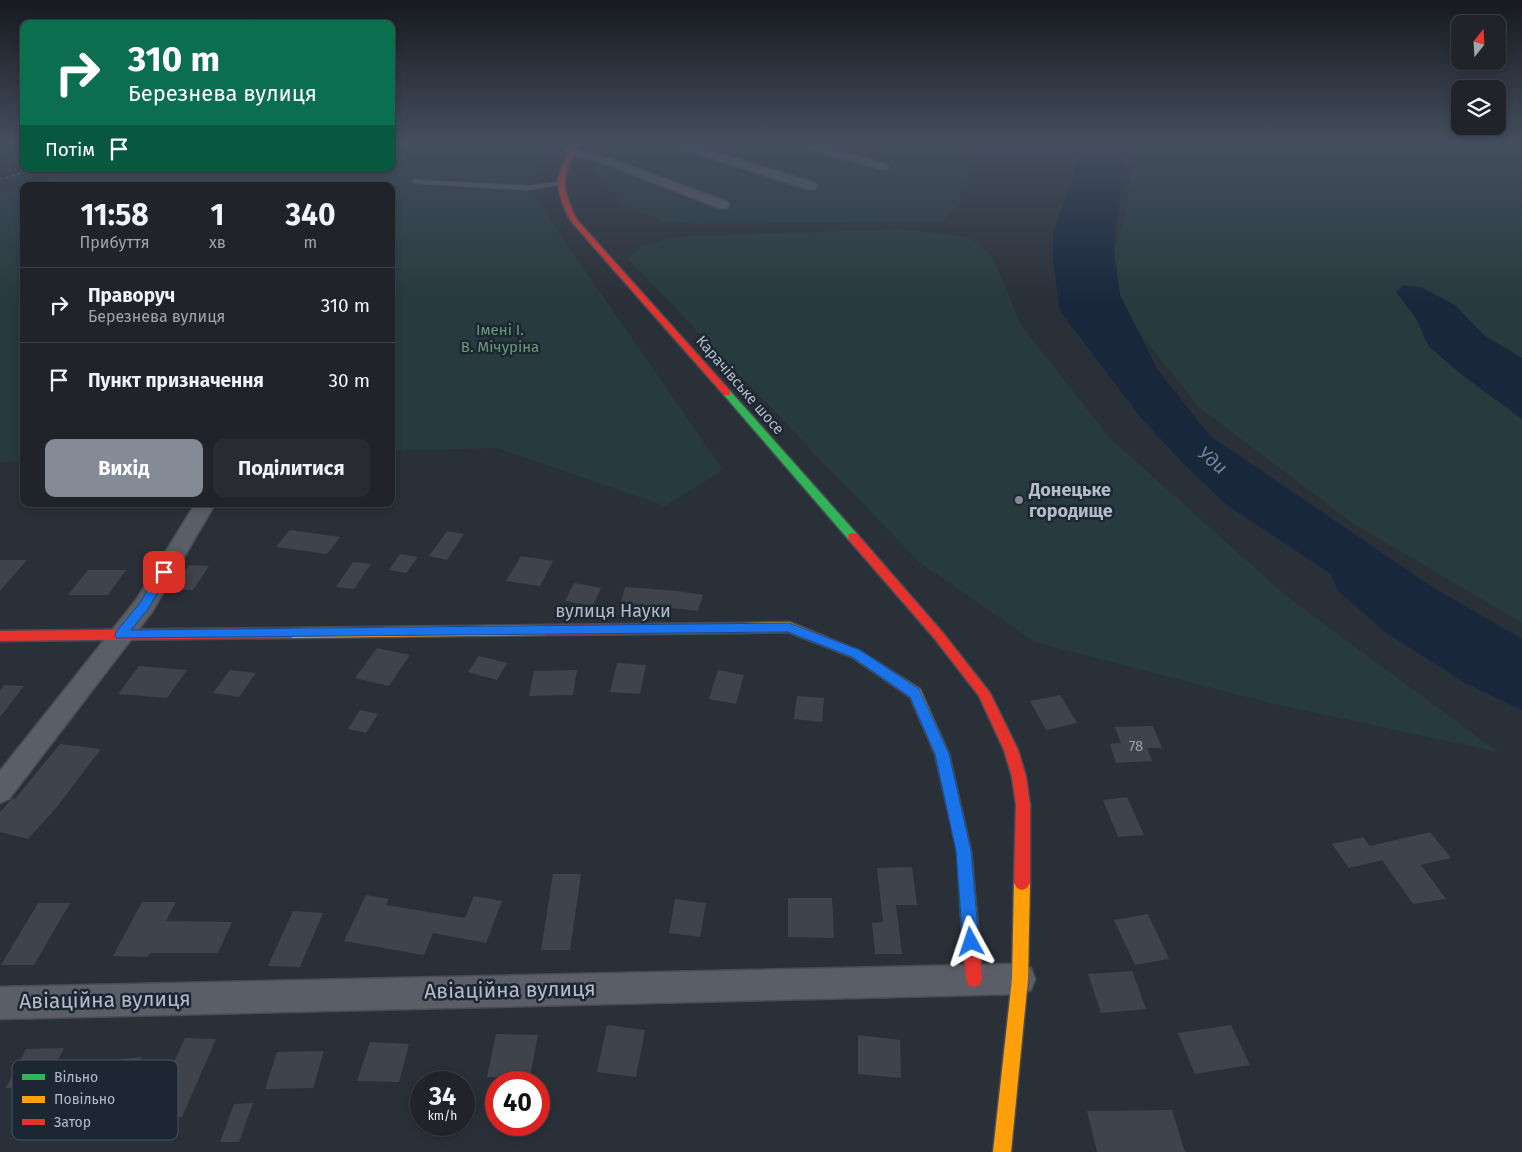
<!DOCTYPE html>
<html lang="uk">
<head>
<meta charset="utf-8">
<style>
  :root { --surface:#20242a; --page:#282c32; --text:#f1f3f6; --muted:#a2a4a8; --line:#3d4147; --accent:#848b96 }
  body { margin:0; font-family:"Fira Sans",sans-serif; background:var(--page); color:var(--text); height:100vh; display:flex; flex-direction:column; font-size:19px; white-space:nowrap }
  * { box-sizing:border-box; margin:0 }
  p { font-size:16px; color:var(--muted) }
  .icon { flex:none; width:28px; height:28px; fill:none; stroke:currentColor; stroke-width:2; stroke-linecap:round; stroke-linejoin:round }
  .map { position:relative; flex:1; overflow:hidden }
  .panel { position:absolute; left:20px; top:182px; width:375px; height:325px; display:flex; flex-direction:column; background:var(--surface); border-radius:10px; box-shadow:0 2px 8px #0003,0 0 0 1px var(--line) }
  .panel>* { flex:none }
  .hud { position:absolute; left:20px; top:20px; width:375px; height:152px; border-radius:10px; box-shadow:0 2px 8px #0003,0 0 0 1px var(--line); background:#0b6e4f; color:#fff; overflow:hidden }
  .needle { width:32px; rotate:18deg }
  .buttons { position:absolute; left:1451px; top:15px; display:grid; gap:10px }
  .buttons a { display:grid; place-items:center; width:55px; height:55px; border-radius:10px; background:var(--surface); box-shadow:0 2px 8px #0003,0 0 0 1px var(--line); font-size:25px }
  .speed { position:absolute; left:410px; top:1071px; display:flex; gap:10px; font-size:25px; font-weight:700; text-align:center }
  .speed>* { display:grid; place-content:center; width:65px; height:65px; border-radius:50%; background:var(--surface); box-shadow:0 2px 8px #0003,0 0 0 1px var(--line); line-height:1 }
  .speed small { font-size:12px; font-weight:400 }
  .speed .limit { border:8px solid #d22; background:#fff; color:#111 }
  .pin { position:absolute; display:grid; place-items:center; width:42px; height:42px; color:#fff; margin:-21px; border-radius:10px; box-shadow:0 2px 8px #0006 }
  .me { position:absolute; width:55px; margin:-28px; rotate:355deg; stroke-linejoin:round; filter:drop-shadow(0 0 4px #0008) }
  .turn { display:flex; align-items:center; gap:18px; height:105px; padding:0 25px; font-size:22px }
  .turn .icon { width:65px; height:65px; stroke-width:2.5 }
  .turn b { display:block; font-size:35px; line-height:42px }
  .then { display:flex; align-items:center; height:48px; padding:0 25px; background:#0003; gap:10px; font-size:19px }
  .eta { display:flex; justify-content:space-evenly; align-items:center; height:85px; text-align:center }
  .eta b { font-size:30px; font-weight:700; line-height:35px }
  .action { display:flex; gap:10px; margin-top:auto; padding:10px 25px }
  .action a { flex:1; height:58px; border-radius:10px; background:var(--accent); color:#fff; font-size:20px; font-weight:700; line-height:58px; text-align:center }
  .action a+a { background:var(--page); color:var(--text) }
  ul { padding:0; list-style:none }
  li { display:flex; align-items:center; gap:15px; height:75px; padding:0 25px; border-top:1px solid var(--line) }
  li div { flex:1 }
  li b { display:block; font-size:19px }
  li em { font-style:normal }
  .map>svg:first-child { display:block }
  .green { fill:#273a3e }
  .water { fill:#19273c }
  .building { fill:#3f444c }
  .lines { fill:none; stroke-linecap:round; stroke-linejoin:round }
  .lane-casing { stroke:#484c55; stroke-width:2 }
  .street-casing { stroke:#484c55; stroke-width:3 }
  .fast-casing { stroke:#484c55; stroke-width:3 }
  .slow-casing { stroke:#484c55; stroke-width:3 }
  .jam-casing { stroke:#484c55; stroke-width:3 }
  .lane { fill:#5a5e66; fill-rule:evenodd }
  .street { fill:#5a5e66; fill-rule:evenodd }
  .fast { fill:#30b455; fill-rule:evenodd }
  .slow { fill:#ff9f0a; fill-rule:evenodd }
  .jam { fill:#e5322d; fill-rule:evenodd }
  .rail { stroke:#595d64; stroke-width:2; stroke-dasharray:3 3; stroke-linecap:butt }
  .route { fill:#1a73e8; stroke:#114b97 }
  .poi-dot { fill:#848b96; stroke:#1d2633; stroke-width:2 }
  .labels { text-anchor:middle; stroke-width:5; stroke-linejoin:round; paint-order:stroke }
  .far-park-label { font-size:15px; fill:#6b9a76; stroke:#1d2633 }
  .far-street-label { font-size:15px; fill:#b4bcc9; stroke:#1d2633 }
  .number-label { font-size:15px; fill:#979eaa }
  .poi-label { font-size:18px; font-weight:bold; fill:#b4bcc9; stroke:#1d2633; text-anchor:start }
  .street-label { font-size:18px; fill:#b4bcc9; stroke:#1d2633 }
  .water-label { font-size:19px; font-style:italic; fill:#6d86a8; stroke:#1d2633 }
  .near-street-label { font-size:21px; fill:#b4bcc9; stroke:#1d2633 }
  .key { fill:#1d2633; stroke:#4a5360; stroke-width:1 }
  .key-label { font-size:14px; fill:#b4bcc9 }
</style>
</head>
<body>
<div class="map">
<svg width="1522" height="1152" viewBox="0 0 1522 1152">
  <rect width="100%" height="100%" fill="#2a3038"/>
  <!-- green -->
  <g class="green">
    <polygon points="0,141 24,141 24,159 0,166"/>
    <polygon points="391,141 555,141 528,188 723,470 665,506 497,448 391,451 391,186 25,186 85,169 391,169"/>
    <polygon points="598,141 972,141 967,184 959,203 943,222 698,224 665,222 625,206 602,184 595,167 592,154"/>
    <polygon points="1131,141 1522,141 1522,623 1351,522 1200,408 1134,326 1120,295 1114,250 1126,215 1130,180"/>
    <polygon points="24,187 24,461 0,462 0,194"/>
    <polygon points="900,229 967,237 992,256 1021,325 1110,438 1285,595 1498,752 1270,703 1035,642 919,562 628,259 640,246 675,237"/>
  </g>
  <!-- water -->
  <g class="water">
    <polygon points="1077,141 1127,141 1114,250 1120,295 1157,369 1210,436 1434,588 1522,639 1522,710 1465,683 1385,632 1338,591 1331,574 1227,505 1184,464 1141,418 1060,311 1053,262 1053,233 1073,176 1078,156 1071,146"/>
    <polygon points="1404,285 1423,288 1455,305 1484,335 1522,358 1522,419 1466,378 1429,347 1415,317 1396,292"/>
  </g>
  <!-- building -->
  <g class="building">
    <polygon points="290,530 340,537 327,554 276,547"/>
    <polygon points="447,531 464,534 447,560 429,556"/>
    <polygon points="400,554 418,557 406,573 389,570"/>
    <polygon points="521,556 553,561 540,586 506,581"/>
    <polygon points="0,560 27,560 0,591"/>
    <polygon points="353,562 371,564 354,589 336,587"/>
    <polygon points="189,565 209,566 193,590 172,589"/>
    <polygon points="88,570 126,570 108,595 68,595"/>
    <polygon points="574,583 601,588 593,606 565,601"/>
    <polygon points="625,587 678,591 703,595 698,611 621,602"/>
    <polygon points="377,648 410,655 389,686 355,678"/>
    <polygon points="479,656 507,663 497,680 468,672"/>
    <polygon points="617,663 646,665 640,694 610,692"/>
    <polygon points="139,666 187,670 167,698 118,694"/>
    <polygon points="230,670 256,673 239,697 213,693"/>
    <polygon points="577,670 573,695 529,696 534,671"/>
    <polygon points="718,670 744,675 736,704 709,699"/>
    <polygon points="4,685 24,686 0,717 0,691"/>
    <polygon points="1060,695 1077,723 1046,730 1030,701"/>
    <polygon points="797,696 824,698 822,722 794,719"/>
    <polygon points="360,710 378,714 366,733 348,729"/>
    <polygon points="1153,726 1162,748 1147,748 1152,761 1116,763 1110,744 1121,743 1115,727"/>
    <polygon points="60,744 101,749 57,807 28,839 0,832 0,812 13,798 15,799"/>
    <polygon points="1127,797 1144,835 1118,837 1103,800"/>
    <polygon points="1430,832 1451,858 1421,865 1446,899 1413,904 1382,860 1349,868 1332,844 1363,837 1370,846"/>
    <polygon points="912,867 917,905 896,905 902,954 875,954 872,923 883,922 877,868"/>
    <polygon points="553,874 581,874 570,950 541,950"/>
    <polygon points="366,895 389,899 386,905 465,918 474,896 502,901 486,943 433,933 424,955 344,941"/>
    <polygon points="788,898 832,898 834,938 788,937"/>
    <polygon points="675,899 706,903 700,937 669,933"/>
    <polygon points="142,902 176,902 166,921 232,922 218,953 150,953 148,957 113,956"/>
    <polygon points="38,903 70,903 34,965 1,965"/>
    <polygon points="293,911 323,913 300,967 268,966"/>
    <polygon points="1148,914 1169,959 1135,965 1114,920"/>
    <polygon points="1132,971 1146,1009 1101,1013 1088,974"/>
    <polygon points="607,1025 645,1030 636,1077 597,1072"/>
    <polygon points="1231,1025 1250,1065 1195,1074 1178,1033"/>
    <polygon points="496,1034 538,1035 530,1077 487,1077"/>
    <polygon points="858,1035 900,1040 901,1078 858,1074"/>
    <polygon points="185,1038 216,1039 182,1117 149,1115"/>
    <polygon points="370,1042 409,1044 399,1082 357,1081"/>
    <polygon points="64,1048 45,1087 6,1088 26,1049"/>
    <polygon points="324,1051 313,1088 265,1089 277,1052"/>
    <polygon points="142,1057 120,1117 92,1120 115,1060"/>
    <polygon points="253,1103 239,1142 220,1142 234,1104"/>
    <polygon points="1172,1110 1185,1152 1097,1152 1087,1111"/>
  </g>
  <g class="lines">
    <!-- lane casing -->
    <g class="lane-casing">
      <polygon id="lane" points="415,180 528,186 559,182 562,184 528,190 413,183 413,181"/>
    </g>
    <!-- street casing -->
    <g class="street-casing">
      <g id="street">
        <polygon points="664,141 679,141 815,183 817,186 815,189 807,189 665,143"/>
        <polygon points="790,141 805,141 887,165 889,167 887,169 879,169 791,143"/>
        <polygon points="572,148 619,162 727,202 729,205 727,208 719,208 611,166 568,153 566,151 568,149"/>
        <polygon points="195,504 215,504 152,612 9,799 0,803 0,771 136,600"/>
        <polygon points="1020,964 1031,968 1035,979 1031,990 1020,994 0,1019 0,987"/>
      </g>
    </g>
    <!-- fast casing -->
    <g class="fast-casing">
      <polygon id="fast" points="727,390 730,391 857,534 858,537 857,540 849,540 724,395 724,391"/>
    </g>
    <!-- slow casing -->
    <g class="slow-casing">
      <g id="slow">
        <polygon points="789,622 860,651 920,689 949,754 971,851 977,916 975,922 969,924 963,922 961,916 957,851 935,754 910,697 852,657 788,632 743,633 739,631 737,628 739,625 743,623"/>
        <polygon points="547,625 551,627 553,630 551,633 547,635 291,638 287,636 285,633 287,630 291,628"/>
        <polygon points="1022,876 1027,878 1030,883 1028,979 1011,1152 993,1152 1012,979 1014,883 1017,878"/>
      </g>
    </g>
    <!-- jam casing -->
    <g class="jam-casing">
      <g id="jam">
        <path d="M 574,141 L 580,141 C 563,177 558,183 577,220 L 730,391 L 730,395 L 724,395 L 571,221 C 551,183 557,177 574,141 Z"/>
        <polygon points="853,533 857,534 943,633 990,693 1018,750 1026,777 1030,805 1030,883 1027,888 1022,890 1017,888 1014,883 1016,805 1012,777 1004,750 979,696 935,639 849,540 848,537 849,534"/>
        <polygon points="743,623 747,625 749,628 747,631 743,633 547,635 543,633 541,630 543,627 547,625"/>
        <polygon points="291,628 295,630 297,633 295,636 291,638 0,641 0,631"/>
        <polygon points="969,908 975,910 977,916 982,979 980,985 974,987 968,985 966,979 961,916 963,910"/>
      </g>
    </g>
    <!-- lane -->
    <use href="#lane" class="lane"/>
    <!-- street -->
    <use href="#street" class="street"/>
    <!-- fast -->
    <use href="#fast" class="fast"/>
    <!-- slow -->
    <use href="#slow" class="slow"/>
    <!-- jam -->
    <use href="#jam" class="jam"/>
    <!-- rail -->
    <polyline class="rail" points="0,179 37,169"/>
  </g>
  <!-- sky -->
  <linearGradient id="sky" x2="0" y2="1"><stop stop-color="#171a1f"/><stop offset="0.47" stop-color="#444e5e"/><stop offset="1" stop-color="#444e5e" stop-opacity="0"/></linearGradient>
  <rect width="1522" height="302" fill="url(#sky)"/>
  <!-- route -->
  <polygon class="route" points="164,568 170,572 148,609 131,630 789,623 860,650 919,689 949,754 971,851 979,942 977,948 971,950 966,948 963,942 956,851 935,754 910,697 852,657 788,632 116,638 115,635 116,632 140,603 160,569"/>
  <!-- markers -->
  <circle class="poi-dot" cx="1019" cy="500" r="5"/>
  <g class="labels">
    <!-- far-park labels -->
    <g class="far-park-label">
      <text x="500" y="335">Імені І.<tspan x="500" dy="17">В. Мічуріна</tspan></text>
    </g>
    <!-- far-street labels -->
    <g class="far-street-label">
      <text transform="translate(740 385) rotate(49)" y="5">Карачівське шосе</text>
    </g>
    <!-- number labels -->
    <g class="number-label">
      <text x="1136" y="751">78</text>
    </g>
    <!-- poi labels -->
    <g class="poi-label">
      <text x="1029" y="496">Донецьке<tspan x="1029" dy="21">городище</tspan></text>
    </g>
    <!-- street labels -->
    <g class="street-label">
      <text x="613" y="617">вулиця Науки</text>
    </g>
    <!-- water labels -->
    <g class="water-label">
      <text transform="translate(1213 460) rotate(40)" y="7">Уди</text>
    </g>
    <!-- near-street labels -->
    <g class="near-street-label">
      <text transform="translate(510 990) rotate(-1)" y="7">Авіаційна вулиця</text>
      <text transform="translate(105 1000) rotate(-1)" y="7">Авіаційна вулиця</text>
    </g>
  </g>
  <!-- legend -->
  <rect x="12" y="1060" width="166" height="80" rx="8" class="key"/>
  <rect x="22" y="1074" width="23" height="6" fill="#30b455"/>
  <rect x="22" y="1096" width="23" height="7" fill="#ff9f0a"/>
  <rect x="22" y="1119" width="23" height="6" fill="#e5322d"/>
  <g class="key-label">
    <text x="54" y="1082">Вільно</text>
    <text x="54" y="1104">Повільно</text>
    <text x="54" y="1127">Затор</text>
  </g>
</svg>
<div class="buttons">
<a><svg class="needle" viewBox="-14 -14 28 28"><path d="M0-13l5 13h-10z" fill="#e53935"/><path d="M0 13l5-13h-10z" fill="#a2a4a8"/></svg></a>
<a><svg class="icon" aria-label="layers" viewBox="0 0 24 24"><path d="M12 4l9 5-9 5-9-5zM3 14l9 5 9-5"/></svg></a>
</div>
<div class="speed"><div>34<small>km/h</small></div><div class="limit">40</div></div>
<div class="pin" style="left:164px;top:572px;background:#d93025"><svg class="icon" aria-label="arrive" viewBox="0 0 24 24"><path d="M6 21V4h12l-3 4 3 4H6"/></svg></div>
<svg class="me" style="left:971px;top:942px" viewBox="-20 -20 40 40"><path d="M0-17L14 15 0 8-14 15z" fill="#1a73e8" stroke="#fff" stroke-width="4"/></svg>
<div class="hud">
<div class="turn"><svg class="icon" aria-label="right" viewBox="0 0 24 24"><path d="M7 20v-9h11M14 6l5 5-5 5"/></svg><div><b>310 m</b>Березнева вулиця</div></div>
<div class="then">Потім<svg class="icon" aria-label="arrive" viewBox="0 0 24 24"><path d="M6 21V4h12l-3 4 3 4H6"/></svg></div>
</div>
<section class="panel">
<div class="eta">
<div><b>11:58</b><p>Прибуття</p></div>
<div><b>1</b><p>хв</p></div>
<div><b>340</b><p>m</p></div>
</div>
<ul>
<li><svg class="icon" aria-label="right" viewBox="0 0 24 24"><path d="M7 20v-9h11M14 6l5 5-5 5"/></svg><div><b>Праворуч</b><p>Березнева вулиця</p></div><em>310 m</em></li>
<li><svg class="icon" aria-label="arrive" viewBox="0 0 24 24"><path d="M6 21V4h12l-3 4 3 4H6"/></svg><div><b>Пункт призначення</b></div><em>30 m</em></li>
</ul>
<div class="action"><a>Вихід</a><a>Поділитися</a></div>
</section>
</div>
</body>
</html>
